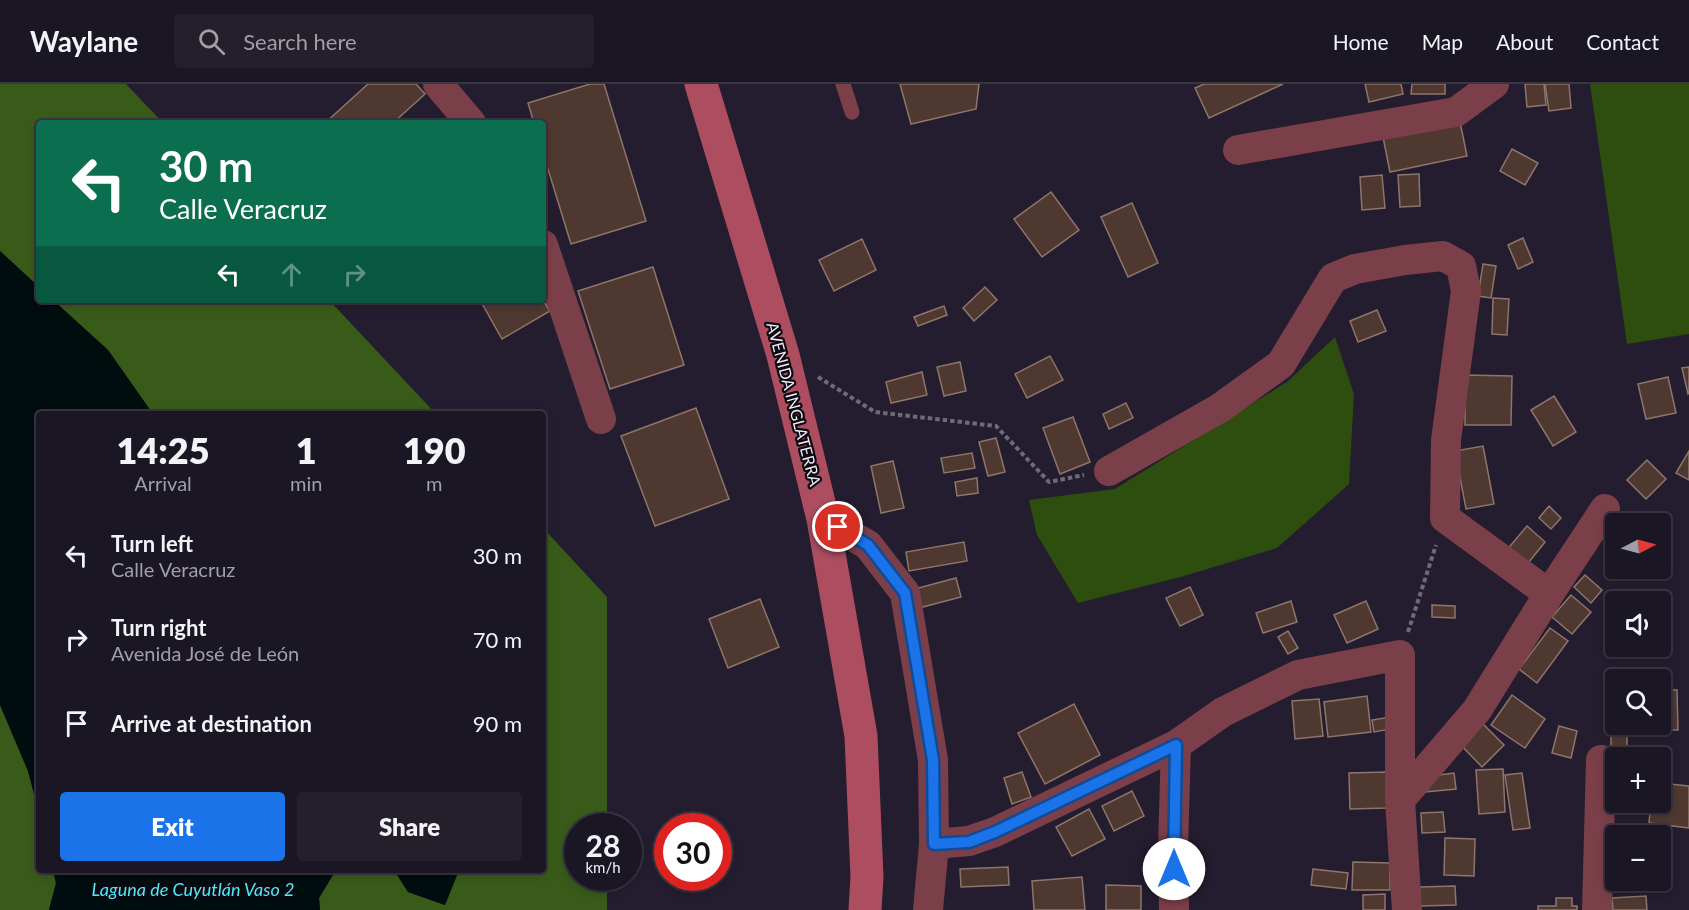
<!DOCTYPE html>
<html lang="en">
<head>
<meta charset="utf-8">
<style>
  :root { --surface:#1b1623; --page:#241f2b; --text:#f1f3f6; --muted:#a09fa6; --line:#393541; --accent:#1a73e8 }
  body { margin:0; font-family:Lato,sans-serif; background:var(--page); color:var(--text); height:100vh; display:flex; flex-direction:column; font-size:22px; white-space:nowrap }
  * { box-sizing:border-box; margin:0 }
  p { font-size:20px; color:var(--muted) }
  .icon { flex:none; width:33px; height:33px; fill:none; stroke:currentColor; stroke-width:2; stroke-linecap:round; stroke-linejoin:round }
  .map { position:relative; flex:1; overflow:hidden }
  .sheet { position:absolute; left:36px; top:327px; width:510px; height:462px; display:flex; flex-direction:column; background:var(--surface); border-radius:6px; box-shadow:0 3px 9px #0003,0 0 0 2px var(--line) }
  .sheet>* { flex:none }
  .guide { position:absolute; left:36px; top:36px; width:510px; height:183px; border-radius:6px; box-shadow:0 3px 9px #0003,0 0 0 2px var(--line); background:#0b6e4f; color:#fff; overflow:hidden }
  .needle { width:39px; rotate:84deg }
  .buttons { position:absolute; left:1605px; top:429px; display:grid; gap:12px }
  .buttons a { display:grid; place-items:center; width:66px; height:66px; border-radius:6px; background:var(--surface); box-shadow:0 3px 9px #0003,0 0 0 2px var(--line); font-size:30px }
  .speed { position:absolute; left:564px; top:729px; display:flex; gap:12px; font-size:30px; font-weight:700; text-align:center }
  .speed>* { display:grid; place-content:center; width:78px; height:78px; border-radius:50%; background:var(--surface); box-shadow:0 3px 9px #0003,0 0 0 2px var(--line); line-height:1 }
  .speed small { font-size:15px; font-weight:400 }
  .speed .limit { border:9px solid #d22; background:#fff; color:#111 }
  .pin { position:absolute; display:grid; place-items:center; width:51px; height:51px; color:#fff; margin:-26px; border:3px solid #fff; border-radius:50%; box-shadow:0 2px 6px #0007 }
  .me { position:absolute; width:66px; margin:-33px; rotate:0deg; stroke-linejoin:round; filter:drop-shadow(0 0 4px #0008) }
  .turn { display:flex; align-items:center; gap:21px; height:126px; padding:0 24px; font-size:27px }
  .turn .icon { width:78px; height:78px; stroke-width:2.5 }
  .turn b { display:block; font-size:42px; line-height:51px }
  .lanes { display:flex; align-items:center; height:57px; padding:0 24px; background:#0003; justify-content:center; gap:30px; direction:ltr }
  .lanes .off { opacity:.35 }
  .eta { display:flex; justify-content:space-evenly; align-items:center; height:102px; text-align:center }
  .eta b { font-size:36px; font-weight:800; line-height:42px }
  .button { display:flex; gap:12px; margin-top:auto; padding:12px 24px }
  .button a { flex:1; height:69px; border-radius:6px; background:var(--accent); color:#fff; font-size:24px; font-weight:800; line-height:69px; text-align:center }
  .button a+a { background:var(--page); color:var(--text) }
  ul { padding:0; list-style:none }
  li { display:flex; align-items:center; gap:18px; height:84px; padding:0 24px }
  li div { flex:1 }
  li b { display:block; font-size:22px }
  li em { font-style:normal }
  header { display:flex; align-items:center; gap:36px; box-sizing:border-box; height:84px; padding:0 30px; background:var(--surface); border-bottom:2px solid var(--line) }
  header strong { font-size:28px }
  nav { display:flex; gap:33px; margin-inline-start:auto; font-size:21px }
  .search { width:420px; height:54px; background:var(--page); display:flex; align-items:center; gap:15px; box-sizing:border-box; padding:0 21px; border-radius:6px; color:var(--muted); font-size:22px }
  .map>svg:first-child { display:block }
  .green { fill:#2d4e0e }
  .forest { fill:#385b1a }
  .water { fill:#000d0f }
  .building { fill:#4e3830; stroke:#8e756b; stroke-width:1.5 }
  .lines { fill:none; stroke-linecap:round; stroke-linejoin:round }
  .path { stroke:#6f6a7a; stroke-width:4; stroke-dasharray:4.5 3; stroke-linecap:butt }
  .lane { stroke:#7b3f4a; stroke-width:15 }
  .street { stroke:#7b3f4a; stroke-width:30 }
  .secondary { stroke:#ad4d60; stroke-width:33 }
  .route-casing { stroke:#114b97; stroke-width:15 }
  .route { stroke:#1a73e8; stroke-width:10 }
  .labels { text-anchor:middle; stroke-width:4.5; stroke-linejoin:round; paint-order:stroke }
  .street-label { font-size:16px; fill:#f1edfa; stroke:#0c0911 }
  .water-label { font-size:18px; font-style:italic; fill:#53e8f8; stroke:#0c0911 }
</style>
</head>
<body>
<header>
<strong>Waylane</strong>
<div class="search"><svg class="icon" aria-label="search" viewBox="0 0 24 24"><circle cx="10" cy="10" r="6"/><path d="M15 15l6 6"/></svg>Search here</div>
<nav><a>Home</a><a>Map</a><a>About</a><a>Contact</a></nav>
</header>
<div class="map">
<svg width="1689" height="826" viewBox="0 0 1689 826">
  <rect width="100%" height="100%" fill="#241d2f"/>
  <!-- green -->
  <g class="green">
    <polygon points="1590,0 1689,0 1689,250 1627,260"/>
    <polygon points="1335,253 1354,310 1349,400 1277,464 1184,492 1078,519 1037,451 1029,416 1115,405 1287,298"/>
  </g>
  <!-- forest -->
  <g class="forest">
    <polygon points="0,0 126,0 163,39 39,39 39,203 0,167"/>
    <polygon points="53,216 329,216 436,330 153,330 108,266"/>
    <polygon points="543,444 607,513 607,742 578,742 578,794 607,794 607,826 320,826 319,814 336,786 394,786 408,808 445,821 459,786 543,786"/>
    <polygon points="0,621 28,687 39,729 39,786 53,786 56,799 49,826 0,826"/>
  </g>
  <!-- water -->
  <g class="water">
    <polygon points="0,167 39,203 39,216 53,216 108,266 153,330 39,330 39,729 28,687 0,621"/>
    <polygon points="53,786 336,786 319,814 320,826 49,826 56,799"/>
    <polygon points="394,786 459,786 445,821 408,808"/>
  </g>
  <!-- building -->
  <g class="building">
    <polygon points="368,0 416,0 425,10 393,39 325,39"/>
    <polygon points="590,0 604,0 646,137 571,160 543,69 543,39 534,39 528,19"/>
    <polygon points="900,0 979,0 976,25 911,40"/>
    <polygon points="1204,0 1283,0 1209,34 1195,4"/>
    <polygon points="1365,0 1401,0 1403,10 1369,18"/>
    <polygon points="1412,0 1445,0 1445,10 1411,10"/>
    <polygon points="1525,0 1544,0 1546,21 1527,23"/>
    <polygon points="1545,0 1569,0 1571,24 1549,27"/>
    <polygon points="1459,33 1467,72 1390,88 1382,48"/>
    <polygon points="1512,65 1538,79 1525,101 1500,87"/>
    <polygon points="1419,90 1420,122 1400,123 1398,91"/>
    <polygon points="1382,91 1385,124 1362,126 1360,93"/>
    <polygon points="1051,108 1079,146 1042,173 1014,135"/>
    <polygon points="1132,119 1158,179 1128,193 1101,133"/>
    <polygon points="1523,154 1533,178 1518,185 1508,161"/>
    <polygon points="862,155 876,186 834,207 819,176"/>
    <polygon points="1483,180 1496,182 1491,214 1478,212"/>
    <polygon points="653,183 684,281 610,305 578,207"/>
    <polygon points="985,203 997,216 974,237 963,224"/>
    <polygon points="1493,214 1509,215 1507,251 1492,250"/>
    <polygon points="480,216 543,216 550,227 502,255"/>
    <polygon points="944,222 947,231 918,242 914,233"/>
    <polygon points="1377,226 1386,247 1358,258 1350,237"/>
    <polygon points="1050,272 1063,296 1027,314 1015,290"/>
    <polygon points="960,278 966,307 944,312 937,283"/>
    <polygon points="1689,283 1689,309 1688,310 1682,284"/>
    <polygon points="922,288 927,311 891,319 886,298"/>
    <polygon points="1465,291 1512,292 1511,341 1465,341"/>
    <polygon points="1668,293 1676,329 1646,335 1638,300"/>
    <polygon points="1554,312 1576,348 1553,362 1531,326"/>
    <polygon points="1126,319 1133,334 1109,345 1103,330"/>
    <polygon points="696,324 729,415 655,442 621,352"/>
    <polygon points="1073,333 1090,378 1060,390 1043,344"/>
    <polygon points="996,354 1005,388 988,392 979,358"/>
    <polygon points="1483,362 1494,420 1466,425 1455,367"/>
    <polygon points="1689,367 1689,396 1676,389"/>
    <polygon points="972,369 975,384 944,389 941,374"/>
    <polygon points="1647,376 1666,395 1646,415 1627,396"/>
    <polygon points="893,377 904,424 881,429 871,382"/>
    <polygon points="977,394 978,409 957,412 955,398"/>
    <polygon points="1549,422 1561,434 1551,445 1539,434"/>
    <polygon points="1527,442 1545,458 1525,483 1506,467"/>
    <polygon points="964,458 967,477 909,487 906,468"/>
    <polygon points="1585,491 1602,506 1591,519 1574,503"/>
    <polygon points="956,494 961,513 915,525 911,506"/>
    <polygon points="1190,503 1203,531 1180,542 1166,514"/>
    <polygon points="1571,511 1591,528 1572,550 1552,533"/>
    <polygon points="760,515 779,563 728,584 709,535"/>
    <polygon points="1291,517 1297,538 1263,549 1256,529"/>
    <polygon points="1366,517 1378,545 1347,559 1334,531"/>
    <polygon points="1432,521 1455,522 1455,534 1432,533"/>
    <polygon points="1550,544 1568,557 1537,599 1519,585"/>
    <polygon points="1288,547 1298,564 1288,570 1278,553"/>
    <polygon points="1660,606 1677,606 1678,646 1642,645 1642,640 1660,640"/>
    <polygon points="1512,611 1545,635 1525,664 1491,641"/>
    <polygon points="1367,612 1371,648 1328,653 1324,618"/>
    <polygon points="1319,615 1323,652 1295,655 1292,617"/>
    <polygon points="1074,620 1100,671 1045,700 1018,649"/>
    <polygon points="1611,620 1616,620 1616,640 1627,640 1627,663 1611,663"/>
    <polygon points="1390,633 1391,645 1374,648 1372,636"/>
    <polygon points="1480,637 1504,661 1482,683 1458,658"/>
    <polygon points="1559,642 1577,647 1571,674 1552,669"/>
    <polygon points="1503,685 1505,728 1479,730 1476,686"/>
    <polygon points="1022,688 1031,713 1012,720 1004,694"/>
    <polygon points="1386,688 1387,724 1350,725 1349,689"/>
    <polygon points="1454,689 1456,705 1425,708 1423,693"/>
    <polygon points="1522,689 1530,744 1513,746 1505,691"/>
    <polygon points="1660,699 1689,702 1689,744 1649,739 1651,718 1660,718"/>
    <polygon points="1132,707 1144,732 1114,747 1102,722"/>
    <polygon points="1089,725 1105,755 1072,772 1056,743"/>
    <polygon points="1443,728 1445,748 1422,749 1421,729"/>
    <polygon points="1627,744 1662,750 1660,760 1660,752 1626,752"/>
    <polygon points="1445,754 1475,755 1474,792 1444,791"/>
    <polygon points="1353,778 1390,779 1390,806 1352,806"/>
    <polygon points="1008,783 1009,801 961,803 960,785"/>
    <polygon points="1313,785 1348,789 1346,805 1311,801"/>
    <polygon points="1082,793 1085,826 1034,826 1032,797"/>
    <polygon points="1106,801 1141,802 1141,826 1106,826"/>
    <polygon points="1455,802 1456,821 1420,822 1420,803"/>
    <polygon points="1385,810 1385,826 1363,826 1363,811"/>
    <polygon points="1646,812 1647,826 1613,826 1612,814"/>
    <polygon points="1556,814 1572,814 1572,822 1577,822 1577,826 1538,826 1538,822 1556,822"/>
  </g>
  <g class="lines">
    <!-- path -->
    <g class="path">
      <polyline points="818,293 875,328 996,342 1049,398 1084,391"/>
      <polyline points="1408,548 1436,461"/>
    </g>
    <!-- lane -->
    <polyline class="lane" points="843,0 852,28"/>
    <!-- street -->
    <g class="street">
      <polyline points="438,0 471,39"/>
      <polyline points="1238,66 1456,28 1494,0"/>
      <polyline points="543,161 601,335"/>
      <polyline points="1109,387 1220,324 1281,280 1333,194 1355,185 1405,176 1443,172 1461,182 1466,207 1446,356 1445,434 1549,510"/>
      <polyline points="823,435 868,461 905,509 933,676 934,760 928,826"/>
      <polyline points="1400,716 1477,626 1549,510 1605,425"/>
      <polyline points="934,760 969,757 995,748 1176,661 1223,628 1298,591 1400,571 1400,716 1407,826"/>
      <polyline points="1174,826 1173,764 1176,661"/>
      <polyline points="1597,826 1601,676"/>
    </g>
    <!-- secondary -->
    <polyline class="secondary" points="701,0 783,271 823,435 861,652 867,793 865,826"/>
  </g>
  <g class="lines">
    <!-- route casing -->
    <g class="route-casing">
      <polyline id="route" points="838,443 868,461 905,509 933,676 934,760 969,758 995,748 1176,661 1174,785"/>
    </g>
    <!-- route -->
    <use href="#route" class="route"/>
  </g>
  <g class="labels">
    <!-- street labels -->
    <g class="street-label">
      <text transform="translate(794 320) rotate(75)" y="6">AVENIDA INGLATERRA</text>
    </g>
    <!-- water labels -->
    <g class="water-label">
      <text x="193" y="812">Laguna de Cuyutlán Vaso 2</text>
    </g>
  </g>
</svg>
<div class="buttons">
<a><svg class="needle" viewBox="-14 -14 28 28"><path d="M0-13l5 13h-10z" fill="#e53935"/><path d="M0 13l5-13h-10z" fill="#a09fa6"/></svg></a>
<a><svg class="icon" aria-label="sound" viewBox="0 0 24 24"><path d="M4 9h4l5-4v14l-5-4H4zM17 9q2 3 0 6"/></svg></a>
<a><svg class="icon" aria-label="search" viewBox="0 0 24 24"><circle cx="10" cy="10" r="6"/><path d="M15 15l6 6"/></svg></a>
<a>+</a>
<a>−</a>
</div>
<div class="speed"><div>28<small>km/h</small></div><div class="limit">30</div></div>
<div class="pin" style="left:838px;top:443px;background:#d93025"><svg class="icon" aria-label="arrive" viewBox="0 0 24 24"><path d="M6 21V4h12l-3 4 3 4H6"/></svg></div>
<svg class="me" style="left:1174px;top:785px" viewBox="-20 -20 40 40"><circle r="19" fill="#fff"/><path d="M0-13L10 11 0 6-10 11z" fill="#1a73e8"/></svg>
<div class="guide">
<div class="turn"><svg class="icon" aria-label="left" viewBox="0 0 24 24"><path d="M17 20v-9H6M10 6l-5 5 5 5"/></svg><div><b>30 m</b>Calle Veracruz</div></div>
<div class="lanes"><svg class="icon" aria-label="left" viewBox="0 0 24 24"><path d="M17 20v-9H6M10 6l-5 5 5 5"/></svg><svg class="icon off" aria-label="ahead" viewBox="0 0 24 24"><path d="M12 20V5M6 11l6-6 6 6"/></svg><svg class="icon off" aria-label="right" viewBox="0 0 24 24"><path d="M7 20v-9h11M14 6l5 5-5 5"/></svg></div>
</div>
<section class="sheet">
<div class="eta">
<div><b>14:25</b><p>Arrival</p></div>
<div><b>1</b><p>min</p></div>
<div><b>190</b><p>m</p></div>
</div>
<ul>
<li><svg class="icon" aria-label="left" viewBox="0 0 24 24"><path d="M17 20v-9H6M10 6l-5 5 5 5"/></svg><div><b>Turn left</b><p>Calle Veracruz</p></div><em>30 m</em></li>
<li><svg class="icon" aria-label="right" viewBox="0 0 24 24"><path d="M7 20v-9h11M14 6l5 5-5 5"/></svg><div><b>Turn right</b><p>Avenida José de León</p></div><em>70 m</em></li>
<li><svg class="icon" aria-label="arrive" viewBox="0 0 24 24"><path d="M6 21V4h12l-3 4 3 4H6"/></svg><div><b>Arrive at destination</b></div><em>90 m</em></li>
</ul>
<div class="button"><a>Exit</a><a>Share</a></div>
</section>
</div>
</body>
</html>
